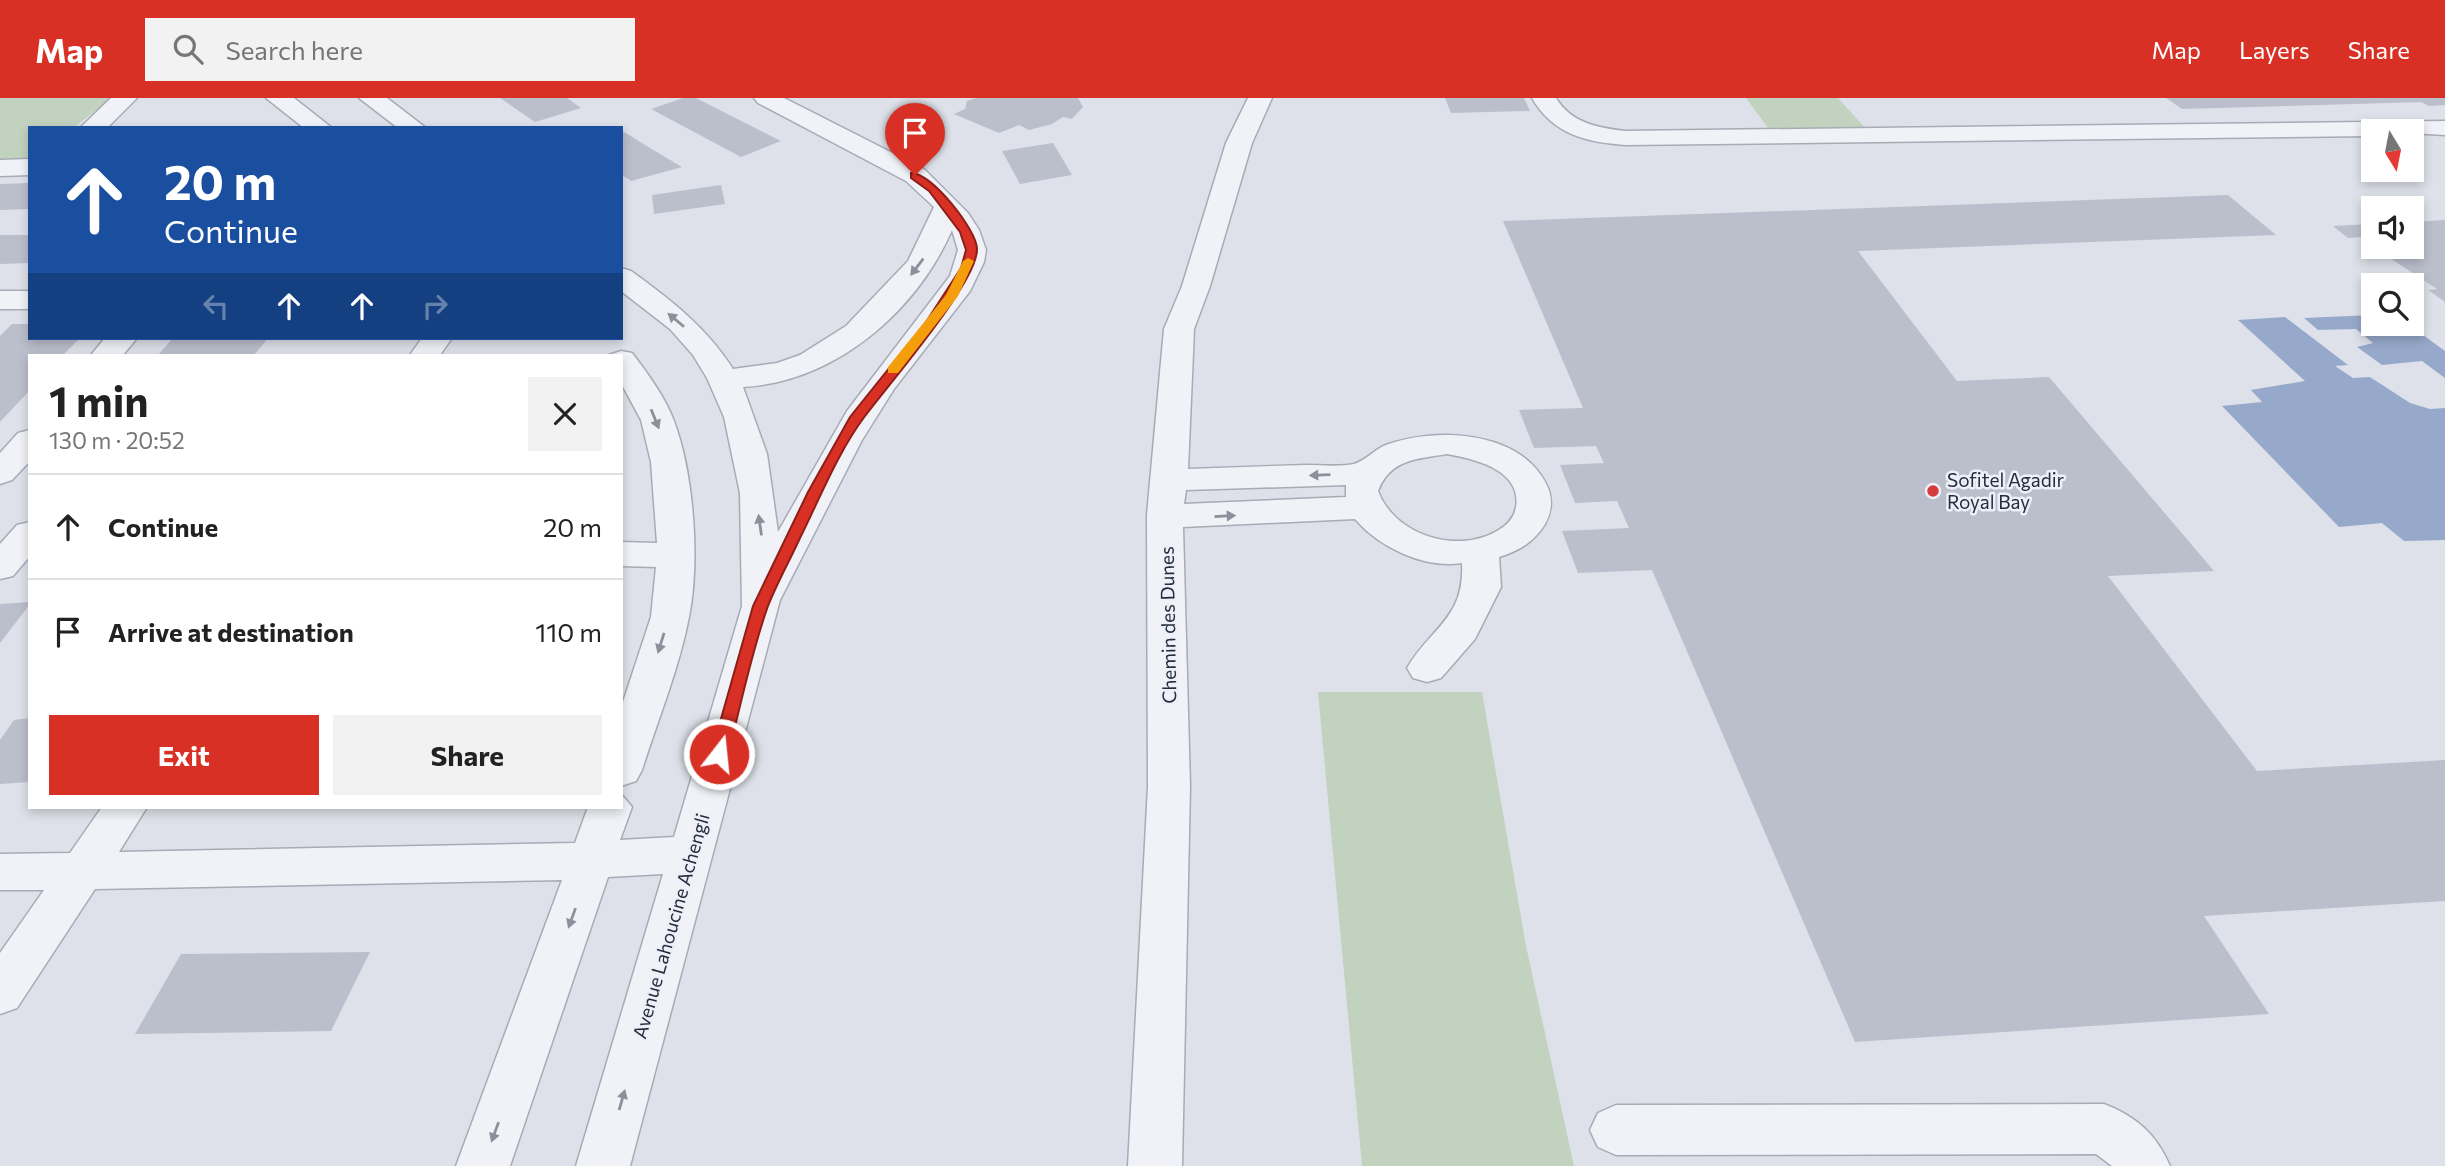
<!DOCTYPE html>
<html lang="en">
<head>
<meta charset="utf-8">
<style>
  :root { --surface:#fff; --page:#f2f2f2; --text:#222; --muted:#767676; --line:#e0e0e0; --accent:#d93025 }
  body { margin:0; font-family:Commissioner,sans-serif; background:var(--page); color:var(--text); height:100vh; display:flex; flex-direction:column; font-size:26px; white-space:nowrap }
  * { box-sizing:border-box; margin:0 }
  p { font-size:23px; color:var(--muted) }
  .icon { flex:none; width:38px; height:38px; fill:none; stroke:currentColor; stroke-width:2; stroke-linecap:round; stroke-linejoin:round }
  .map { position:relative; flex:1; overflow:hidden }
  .side { position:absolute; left:28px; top:256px; width:595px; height:455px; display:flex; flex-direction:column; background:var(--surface); border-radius:0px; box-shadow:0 4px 10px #0003 }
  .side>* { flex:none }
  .banner { position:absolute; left:28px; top:28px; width:595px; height:214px; border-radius:0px; box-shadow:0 4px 10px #0003; background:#1a4fa0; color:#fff; overflow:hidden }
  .needle { width:46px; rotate:170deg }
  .buttons { position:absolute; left:2361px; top:21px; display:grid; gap:14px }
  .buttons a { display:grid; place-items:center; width:63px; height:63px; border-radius:0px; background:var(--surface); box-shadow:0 4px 10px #0003; font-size:35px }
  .pin { position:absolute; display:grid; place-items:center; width:60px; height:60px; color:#fff; margin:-72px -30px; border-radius:50% 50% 50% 0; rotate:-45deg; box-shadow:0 0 7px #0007 }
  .pin .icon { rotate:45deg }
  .me { position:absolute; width:77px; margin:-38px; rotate:16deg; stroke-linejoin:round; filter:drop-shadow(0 0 5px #0008) }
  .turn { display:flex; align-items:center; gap:24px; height:147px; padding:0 21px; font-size:32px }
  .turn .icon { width:91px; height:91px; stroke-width:2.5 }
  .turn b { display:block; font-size:49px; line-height:60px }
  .lanes { display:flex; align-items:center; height:66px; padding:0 21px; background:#0003; justify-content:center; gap:35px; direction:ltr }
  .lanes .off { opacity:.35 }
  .round { display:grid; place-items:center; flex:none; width:74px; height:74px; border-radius:0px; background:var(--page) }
  .overview { display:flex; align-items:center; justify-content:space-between; height:119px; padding:0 21px }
  h1 { font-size:42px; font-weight:700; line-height:52px }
  .cta { display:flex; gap:14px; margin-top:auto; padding:14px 21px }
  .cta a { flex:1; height:80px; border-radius:0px; background:var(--accent); color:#fff; font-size:28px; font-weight:700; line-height:80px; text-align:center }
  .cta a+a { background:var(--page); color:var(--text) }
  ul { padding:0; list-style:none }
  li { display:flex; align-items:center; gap:21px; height:105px; padding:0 21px; border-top:2px solid var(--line) }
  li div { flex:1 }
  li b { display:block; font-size:26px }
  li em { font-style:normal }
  header { display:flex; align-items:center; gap:42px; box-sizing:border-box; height:98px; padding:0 35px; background:var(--accent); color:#fff }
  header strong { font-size:33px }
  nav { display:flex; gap:38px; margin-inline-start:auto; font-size:24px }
  .search { width:490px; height:63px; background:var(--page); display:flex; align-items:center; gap:18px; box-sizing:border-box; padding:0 24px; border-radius:0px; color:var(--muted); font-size:26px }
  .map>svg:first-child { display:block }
  .green { fill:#c1d3be }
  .water { fill:#96a9cb }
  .building { fill:#bbbfcc }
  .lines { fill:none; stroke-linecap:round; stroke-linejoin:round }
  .minor-casing { stroke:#a7abb6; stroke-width:3 }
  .minor { fill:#f1f2f7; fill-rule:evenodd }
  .oneway { fill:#8c8f9c }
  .route { fill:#d93025; stroke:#8d1f18; stroke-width:2 }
  .slow { fill:#f59e0b }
  .poi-dot { fill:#d73a3e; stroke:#edf0f6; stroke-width:2.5 }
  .labels { text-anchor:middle; stroke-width:5; stroke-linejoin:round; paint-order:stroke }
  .poi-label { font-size:19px; fill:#262c40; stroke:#edf0f6; text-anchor:start }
  .street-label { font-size:19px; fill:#262c40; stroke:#edf0f6 }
</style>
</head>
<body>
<header>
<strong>Map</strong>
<div class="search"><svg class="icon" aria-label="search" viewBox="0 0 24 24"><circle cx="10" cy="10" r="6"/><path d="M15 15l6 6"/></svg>Search here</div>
<nav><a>Map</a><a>Layers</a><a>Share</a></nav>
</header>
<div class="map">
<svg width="2445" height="1068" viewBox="0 0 2445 1068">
  <rect width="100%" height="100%" fill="#dee1e9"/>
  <!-- green -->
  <g class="green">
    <polygon points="0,0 112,0 73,30 30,30 30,60 0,61"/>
    <polygon points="1746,0 1838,0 1867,32 1771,34"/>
    <polygon points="1318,594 1482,594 1526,848 1574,1068 1362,1068"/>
  </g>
  <!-- water -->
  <g class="water">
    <polygon points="2373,217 2373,226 2408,226 2445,253 2445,280 2422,263 2382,267 2357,249 2373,245 2356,231 2318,232 2304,220"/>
    <polygon points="2285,219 2348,267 2335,268 2353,280 2370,279 2410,305 2430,311 2445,310 2445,442 2404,443 2382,425 2339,429 2222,308 2262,304 2251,292 2305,283 2238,222"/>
  </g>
  <!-- building -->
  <g class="building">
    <polygon points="500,0 567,0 581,10 535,24"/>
    <polygon points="683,0 696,0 781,43 741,59 651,11"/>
    <polygon points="976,0 1078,0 1083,9 1072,21 1063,19 1052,26 1029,32 1019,27 999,35 954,16 965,11 967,3"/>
    <polygon points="1445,0 1524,0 1530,13 1451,15"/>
    <polygon points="2166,0 2445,0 2445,7 2429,8 2421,4 2182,11"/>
    <polygon points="621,32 645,47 682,69 631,83 621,76"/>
    <polygon points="1053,45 1072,77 1020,86 1002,53"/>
    <polygon points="30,85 30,111 0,112 0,86"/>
    <polygon points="721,87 725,106 654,116 652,97"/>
    <polygon points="2228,97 2276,137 1858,153 1957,283 2049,279 2214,473 2108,478 2257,673 2445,662 2445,803 2204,818 2269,916 1855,944 1652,472 1578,475 1562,433 1629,430 1617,403 1575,405 1560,367 1604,365 1596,348 1534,350 1519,312 1583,310 1503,123"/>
    <polygon points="2445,122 2445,204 2428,192 2437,191 2373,149 2412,149 2412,124"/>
    <polygon points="2373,126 2373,148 2361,139 2348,140 2333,128"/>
    <polygon points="0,137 30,137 30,165 0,166"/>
    <polygon points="12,226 30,226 30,240 80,240 63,257 30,257 30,292 0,324 0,238"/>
    <polygon points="173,240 268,240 254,257 158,257"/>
    <polygon points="30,504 30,506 0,545 0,506"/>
    <polygon points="30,620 30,684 0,686 0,642 14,622"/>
    <polygon points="370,854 331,933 135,936 181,856"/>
  </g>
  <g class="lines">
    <!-- minor casing -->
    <g class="minor-casing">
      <g id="minor">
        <polygon points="111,0 137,0 107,30 80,30"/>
        <polygon points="266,0 294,0 332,30 304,30"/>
        <polygon points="359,0 387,0 426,30 398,30"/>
        <path d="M 754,0 L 784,0 L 924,71 L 968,115 L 979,132 L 986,152 L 984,164 L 970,193 L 894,291 L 862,342 L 780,502 L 630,1068 L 576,1068 L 663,776 L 608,779 L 510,1068 L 456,1068 L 562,782 L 95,791 L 17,910 L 0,916 L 0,855 L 44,792 L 0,792 L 0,756 L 70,755 L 102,709 L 147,709 L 119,754 L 575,745 L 588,709 L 621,709 L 621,696 L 632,709 L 620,742 L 674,739 L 742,508 L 740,395 L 724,319 L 707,280 L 693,257 L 670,231 L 621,193 L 621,170 L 631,173 C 671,202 706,229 733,271 L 777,265 L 800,257 L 846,228 L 908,163 L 934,109 L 906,83 L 758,5 ZM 952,132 L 958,152 L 950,178 L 847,313 L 778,434 L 767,356 L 743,289 C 835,284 916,214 952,132 Z"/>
        <path d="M 1248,0 L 1272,0 L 1252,45 L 1210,188 L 1194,231 L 1188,371 C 1227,370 1266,368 1306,367 C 1320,367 1340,369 1354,366 C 1365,363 1375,351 1386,347 C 1432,330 1509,332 1540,376 C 1552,392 1555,408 1545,426 C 1534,444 1519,453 1499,459 L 1501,489 L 1475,541 L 1441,580 L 1427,584 L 1413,580 L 1407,570 C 1431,529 1465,520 1462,465 C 1424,471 1379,449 1355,421 L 1183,429 L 1190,688 L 1182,1068 L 1128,1068 L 1148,688 L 1147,417 L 1164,231 L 1182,188 L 1226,45 ZM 1447,356 C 1475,361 1522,372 1516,409 C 1514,421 1506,428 1497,433 C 1455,457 1394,436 1378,393 C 1390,361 1417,361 1447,356 ZM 1346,387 L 1346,399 L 1184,406 L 1186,392 Z"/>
        <path d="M 1532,0 L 1556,0 C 1571,25 1598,30 1625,33 L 2445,23 L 2445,37 L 2373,33 L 2373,38 L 1625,47 C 1585,44 1553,36 1532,0 Z"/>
        <polygon points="30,61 30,77 0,78 0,62"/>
        <rect x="0" y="193" width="30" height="18"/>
        <polygon points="105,240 137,240 123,257 91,257"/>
        <polygon points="422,240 452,240 440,257 410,257"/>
        <path d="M 621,253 L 632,255 C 648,276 665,299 674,323 C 694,377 700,463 689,519 C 679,571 658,621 642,672 L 636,683 L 621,688 L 621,610 L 651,519 L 656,469 L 621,468 L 621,444 L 657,445 L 651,364 L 641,322 L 621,285 L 621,257 L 609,257 Z"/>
        <polygon points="30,332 30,363 12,382 0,386 0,355 18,335"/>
        <polygon points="30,424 30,458 13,478 0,481 0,446 17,427"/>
        <path d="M 2104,1006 C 2137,1019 2156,1036 2170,1068 L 2112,1068 L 2096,1056 L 1616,1057 L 1598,1049 L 1590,1032 L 1598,1015 L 1616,1007 Z"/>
      </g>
    </g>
    <!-- minor -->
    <use href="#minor" class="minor"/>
  </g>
  <!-- one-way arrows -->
  <defs><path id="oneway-solid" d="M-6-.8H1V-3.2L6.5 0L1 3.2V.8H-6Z" transform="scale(1.75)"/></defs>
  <g class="oneway">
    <use href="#oneway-solid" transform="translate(917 169) rotate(127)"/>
    <use href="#oneway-solid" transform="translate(676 222) rotate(-140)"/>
    <use href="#oneway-solid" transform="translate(655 321) rotate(68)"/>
    <use href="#oneway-solid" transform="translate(1320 377) rotate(178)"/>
    <use href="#oneway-solid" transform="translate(1225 418) rotate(-3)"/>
    <use href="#oneway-solid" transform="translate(760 427) rotate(-98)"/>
    <use href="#oneway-solid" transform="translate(661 545) rotate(107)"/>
    <use href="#oneway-solid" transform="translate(572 820) rotate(110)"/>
    <use href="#oneway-solid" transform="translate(622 1002) rotate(-74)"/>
    <use href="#oneway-solid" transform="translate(495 1034) rotate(110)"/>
  </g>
  <!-- route -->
  <path class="route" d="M 911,75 C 930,73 977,132 977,151 C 978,184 887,288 865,318 C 838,354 820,400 800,440 C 790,462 777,485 768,508 C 751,555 741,607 728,656 L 719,663 L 713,661 L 711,656 L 753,508 L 808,394 L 850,319 L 926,224 L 961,170 L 966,152 L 960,134 L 929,93 L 911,80 Z"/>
  <!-- slow -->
  <polygon class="slow" points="968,160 974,163 958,198 898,275 888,275 888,269 946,197 963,163"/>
  <!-- markers -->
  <circle class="poi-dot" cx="1933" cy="393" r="7"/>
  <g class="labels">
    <!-- poi labels -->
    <g class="poi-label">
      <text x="1947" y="389">Sofitel Agadir<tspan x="1947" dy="22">Royal Bay</tspan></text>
    </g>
    <!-- street labels -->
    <g class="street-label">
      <text transform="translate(1168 527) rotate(-91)" y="7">Chemin des Dunes</text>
      <text transform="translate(671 828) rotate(-74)" y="7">Avenue Lahoucine Achengli</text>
    </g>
  </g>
</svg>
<div class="buttons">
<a><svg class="needle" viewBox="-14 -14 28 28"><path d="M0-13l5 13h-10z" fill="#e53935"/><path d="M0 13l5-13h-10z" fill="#767676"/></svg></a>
<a><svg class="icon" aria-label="sound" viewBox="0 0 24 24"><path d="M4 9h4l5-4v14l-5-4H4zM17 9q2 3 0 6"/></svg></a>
<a><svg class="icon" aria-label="search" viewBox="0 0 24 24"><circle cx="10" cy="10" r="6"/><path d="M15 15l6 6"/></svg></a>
</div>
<div class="pin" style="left:915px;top:77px;background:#d93025"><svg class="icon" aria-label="arrive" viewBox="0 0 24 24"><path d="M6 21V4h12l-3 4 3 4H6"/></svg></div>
<svg class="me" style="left:719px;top:656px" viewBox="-20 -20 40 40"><circle r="17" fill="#d93025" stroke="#fff" stroke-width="3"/><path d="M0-11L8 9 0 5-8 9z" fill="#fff"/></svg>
<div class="banner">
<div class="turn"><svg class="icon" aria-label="ahead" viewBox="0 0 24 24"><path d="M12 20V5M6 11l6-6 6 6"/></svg><div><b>20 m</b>Continue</div></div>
<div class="lanes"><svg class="icon off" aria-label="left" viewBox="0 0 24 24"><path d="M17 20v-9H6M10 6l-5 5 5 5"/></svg><svg class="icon" aria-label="ahead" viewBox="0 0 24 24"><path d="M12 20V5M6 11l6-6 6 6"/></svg><svg class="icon" aria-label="ahead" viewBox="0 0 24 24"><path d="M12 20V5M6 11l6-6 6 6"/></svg><svg class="icon off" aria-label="right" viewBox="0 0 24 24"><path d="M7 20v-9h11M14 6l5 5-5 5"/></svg></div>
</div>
<section class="side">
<div class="overview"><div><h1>1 min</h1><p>130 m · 20:52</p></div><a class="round"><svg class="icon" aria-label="close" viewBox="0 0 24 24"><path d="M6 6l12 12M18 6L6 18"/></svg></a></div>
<ul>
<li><svg class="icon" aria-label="ahead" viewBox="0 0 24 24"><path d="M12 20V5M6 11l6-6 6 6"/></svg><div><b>Continue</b></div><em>20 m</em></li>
<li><svg class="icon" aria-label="arrive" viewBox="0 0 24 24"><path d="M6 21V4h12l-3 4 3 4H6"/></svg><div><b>Arrive at destination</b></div><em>110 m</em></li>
</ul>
<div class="cta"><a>Exit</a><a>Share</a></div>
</section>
</div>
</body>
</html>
